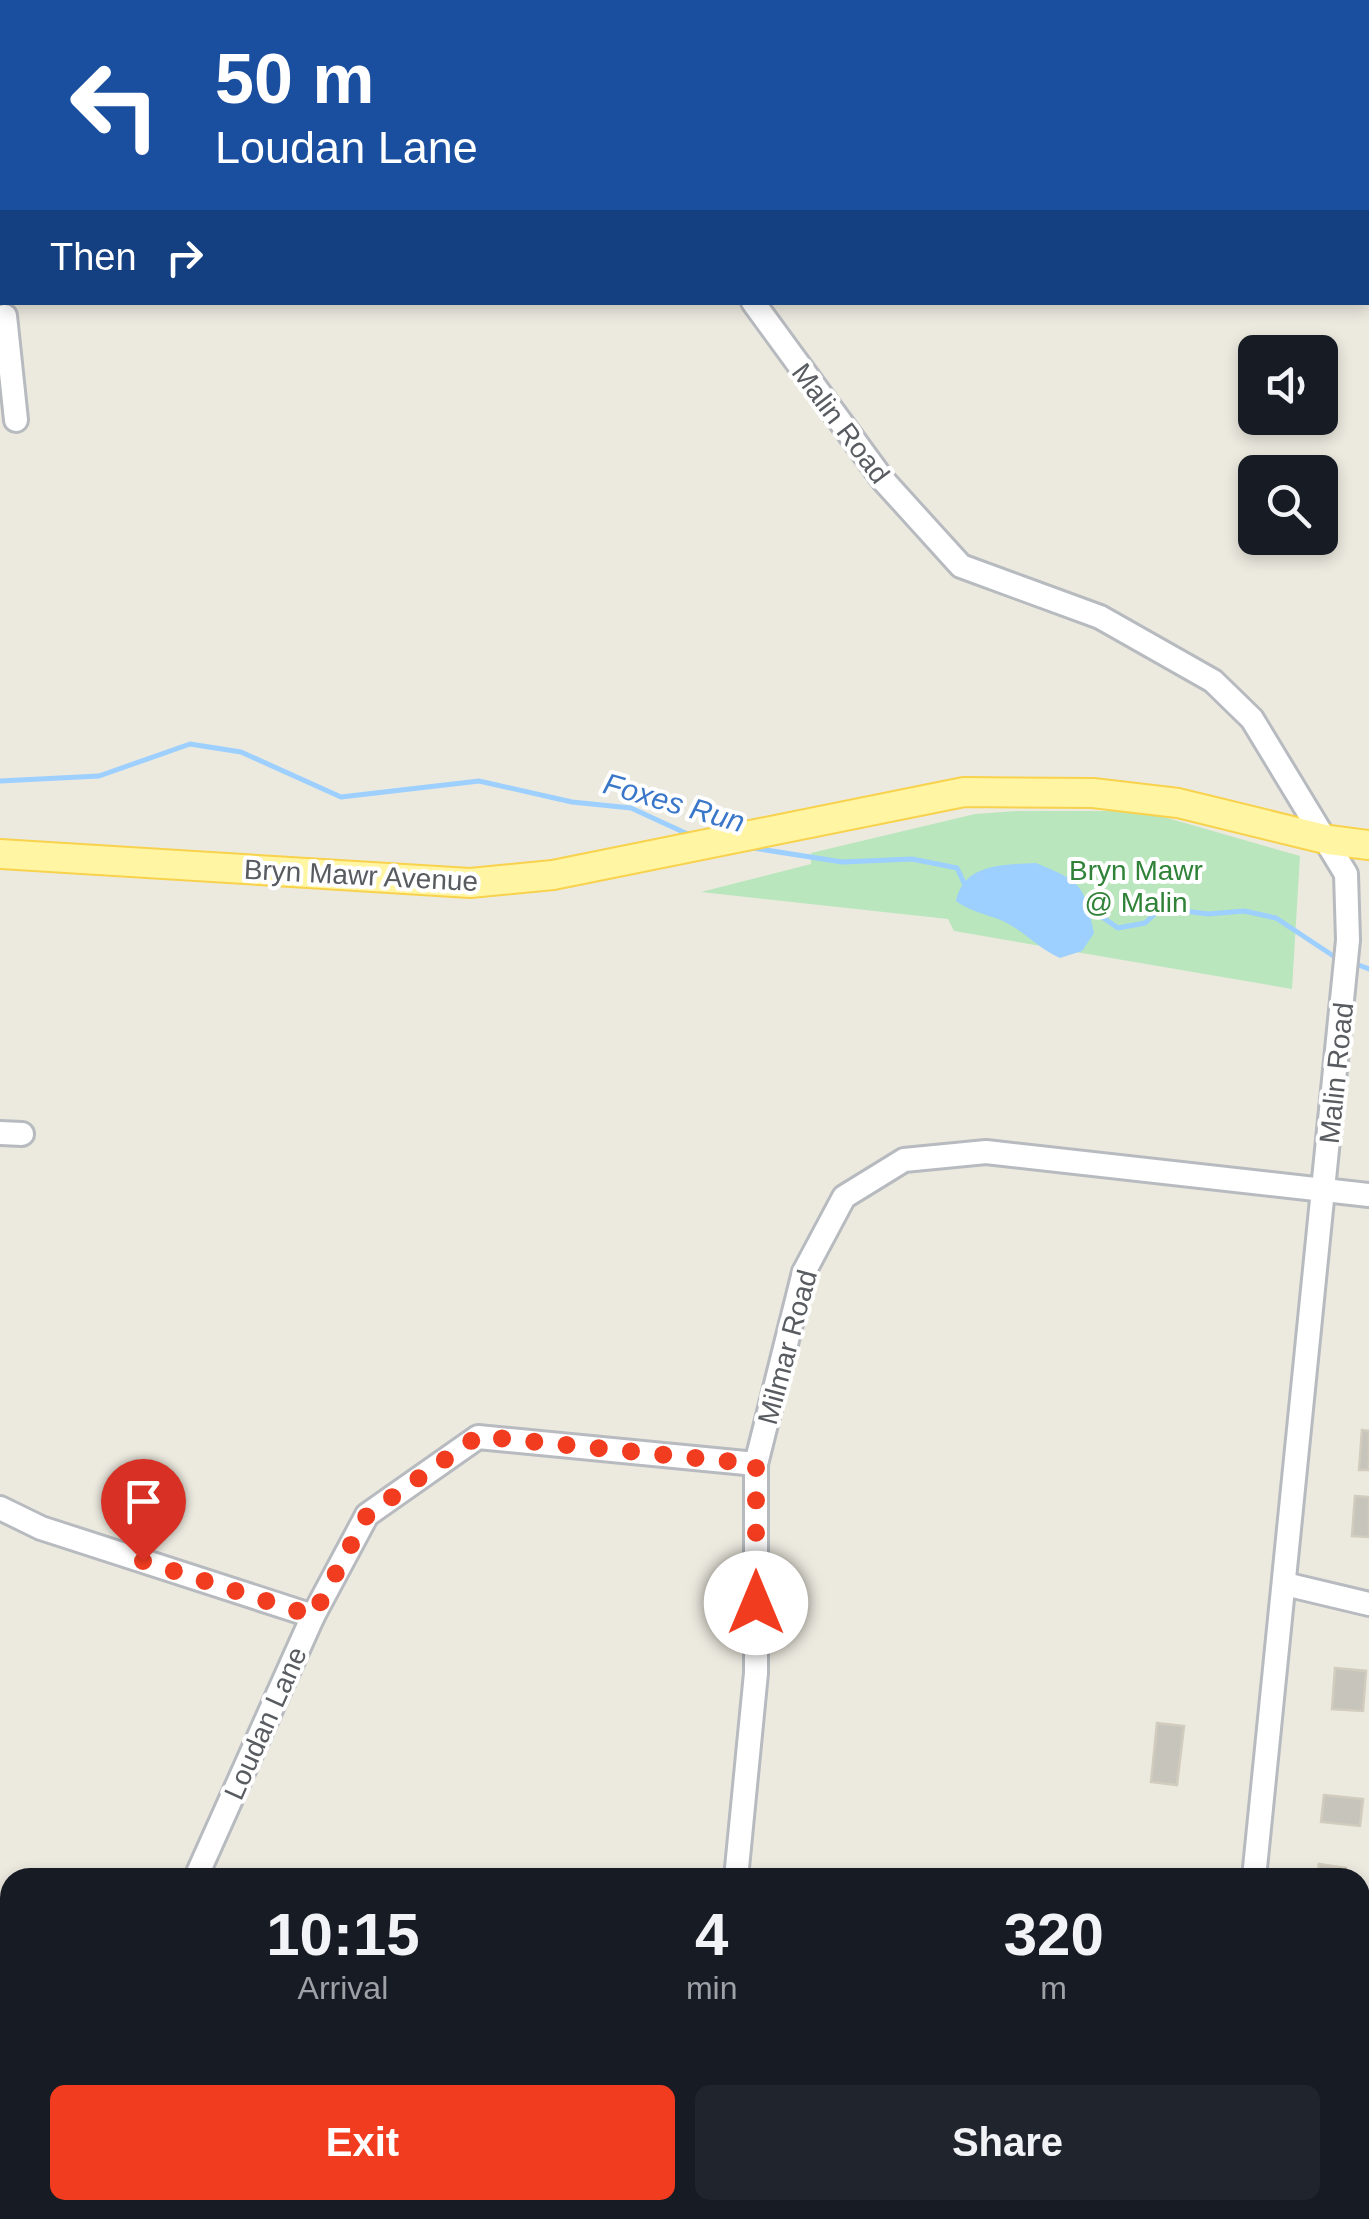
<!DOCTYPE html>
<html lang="en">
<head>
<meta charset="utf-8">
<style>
  :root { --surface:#171b24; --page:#20242c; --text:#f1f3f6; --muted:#9ea1a6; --accent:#f23c20 }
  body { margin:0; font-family:Helvetica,sans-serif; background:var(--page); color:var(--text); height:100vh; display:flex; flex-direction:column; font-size:38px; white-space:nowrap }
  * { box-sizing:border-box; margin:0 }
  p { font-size:32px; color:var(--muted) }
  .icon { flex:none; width:55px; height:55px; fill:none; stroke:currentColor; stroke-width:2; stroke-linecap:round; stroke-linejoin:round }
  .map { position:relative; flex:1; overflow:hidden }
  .side { position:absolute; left:0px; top:1868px; width:1370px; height:352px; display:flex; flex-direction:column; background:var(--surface); border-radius:30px 30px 0 0; box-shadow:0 5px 15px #0003 }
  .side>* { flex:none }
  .hud { position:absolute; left:0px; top:0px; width:1370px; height:305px; box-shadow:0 5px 15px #0003; background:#1a4fa0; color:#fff; overflow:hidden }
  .controls { position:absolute; left:1238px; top:335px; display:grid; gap:20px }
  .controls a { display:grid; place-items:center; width:100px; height:100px; border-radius:15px; background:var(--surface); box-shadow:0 5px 15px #0003; font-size:50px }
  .pin { position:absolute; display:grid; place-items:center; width:85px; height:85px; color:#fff; margin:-102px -42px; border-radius:50% 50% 50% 0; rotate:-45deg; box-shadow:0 0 10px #0007 }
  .pin .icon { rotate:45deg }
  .me { position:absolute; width:110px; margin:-55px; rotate:0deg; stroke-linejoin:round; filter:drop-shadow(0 0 8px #0008) }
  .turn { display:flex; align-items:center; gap:35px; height:210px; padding:0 50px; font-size:45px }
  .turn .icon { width:130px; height:130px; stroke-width:2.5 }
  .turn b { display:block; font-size:70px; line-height:85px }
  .then { display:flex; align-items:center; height:95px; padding:0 50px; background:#0003; gap:20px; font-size:38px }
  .eta { display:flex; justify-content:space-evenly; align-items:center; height:170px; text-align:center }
  .eta b { font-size:60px; font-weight:700; line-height:70px }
  .button { display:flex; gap:20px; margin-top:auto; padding:20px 50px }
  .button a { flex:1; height:115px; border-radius:15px; background:var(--accent); color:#fff; font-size:40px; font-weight:700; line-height:115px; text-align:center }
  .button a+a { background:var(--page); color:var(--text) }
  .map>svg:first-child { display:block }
  .green { fill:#b9e6bc }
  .water { fill:#9dcfff }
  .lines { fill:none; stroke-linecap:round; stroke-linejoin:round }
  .stream { stroke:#9dcfff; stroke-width:5 }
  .building { fill:#c7c4bc; stroke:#d1ccbd; stroke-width:2.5 }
  .minor-casing { stroke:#b7babf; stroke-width:28 }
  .major-casing { stroke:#f8d24c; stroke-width:32 }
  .minor { stroke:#fff; stroke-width:22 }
  .major { stroke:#fff5a2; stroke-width:28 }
  .route { stroke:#f23c20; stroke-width:18; stroke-dasharray:0 32.4 }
  .labels { text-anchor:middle; stroke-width:8; stroke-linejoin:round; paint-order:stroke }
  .street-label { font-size:28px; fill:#585c61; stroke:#fff }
  .park-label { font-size:28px; fill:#2f8238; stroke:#fff }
  .water-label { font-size:30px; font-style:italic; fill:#3a77c8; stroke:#fff }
</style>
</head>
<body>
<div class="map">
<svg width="1369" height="2219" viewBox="0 0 1369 2219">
  <rect width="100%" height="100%" fill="#eceadf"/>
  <!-- green -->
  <polygon class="green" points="1017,811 1143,811 1300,856 1292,989 954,931 948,919 701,892 811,864 811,853 975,814"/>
  <!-- water -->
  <path class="water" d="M 1036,863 C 1082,882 1084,884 1094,933 L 1082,951 L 1060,958 C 1039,949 1024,931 1003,921 C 986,914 971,912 956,901 C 964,863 1003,865 1036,863 Z"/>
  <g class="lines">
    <!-- stream -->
    <g class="stream">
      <polyline points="0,781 99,776 190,744 241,752 341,797 479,781 572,802 631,808 692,836"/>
      <polyline points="747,847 842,862 912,859 957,868 966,887"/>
      <polyline points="1086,906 1118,928 1145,923 1161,908 1208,914 1244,911 1276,918 1338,959"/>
      <polyline points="1353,963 1369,969"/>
    </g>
  </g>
  <!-- building -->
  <g class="building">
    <polygon points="1362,1430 1369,1431 1369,1470 1359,1470"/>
    <polygon points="1355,1496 1369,1497 1369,1537 1352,1536"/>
    <polygon points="1335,1668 1366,1671 1363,1711 1332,1709"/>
    <polygon points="1157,1723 1184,1726 1177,1785 1151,1782"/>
    <polygon points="1324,1795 1363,1799 1360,1826 1321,1822"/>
    <polygon points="1319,1864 1346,1868 1345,1878 1317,1878"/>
  </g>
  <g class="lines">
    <!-- minor casing -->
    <g class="minor-casing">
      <g id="minor">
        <polyline points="689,2 690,0"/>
        <polyline points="1057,2 1058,0"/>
        <polyline points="1368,4 1369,3"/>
        <polyline points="753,302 883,480 961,566 1100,617 1213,681 1252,719 1346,874 1348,940 1254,1878"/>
        <polyline points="5,316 16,420"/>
        <polyline points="0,1133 22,1134"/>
        <polyline points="0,1508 41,1528 313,1616"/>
        <polyline points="1285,1584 1369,1604"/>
        <polyline points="197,1875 313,1616 367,1515 478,1437 756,1464"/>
        <polyline points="736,1878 756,1673 756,1464 804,1272 844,1197 904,1160 986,1152 1369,1195"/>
        <polyline points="0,2165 10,2169"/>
        <polyline points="1360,2188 1369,2187"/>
        <polyline points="99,2210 116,2219"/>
        <polyline points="701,2219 702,2210"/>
        <polyline points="1218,2219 1219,2210"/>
      </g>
    </g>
    <!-- major casing -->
    <g class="major-casing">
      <polyline id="major" points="0,854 470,883 553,875 964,792 1093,793 1178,803 1329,840 1369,845"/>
    </g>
    <!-- minor -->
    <use href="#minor" class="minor"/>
    <!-- major -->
    <use href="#major" class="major"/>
  </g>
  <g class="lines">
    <!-- route -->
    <polyline class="route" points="143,1561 313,1616 367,1515 478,1436 756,1464 756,1603"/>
  </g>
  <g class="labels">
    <!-- street labels -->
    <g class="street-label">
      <text transform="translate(841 423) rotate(53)" y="10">Malin Road</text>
      <text transform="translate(361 875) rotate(3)" y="10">Bryn Mawr Avenue</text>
      <text transform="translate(1336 1073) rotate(-84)" y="10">Malin Road</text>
      <text transform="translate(787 1347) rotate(-75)" y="10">Milmar Road</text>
      <text transform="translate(265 1723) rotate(-66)" y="10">Loudan Lane</text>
    </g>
    <!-- park labels -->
    <g class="park-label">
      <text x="1136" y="880">Bryn Mawr<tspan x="1136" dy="32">@ Malin</tspan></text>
    </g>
    <!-- water labels -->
    <g class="water-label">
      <text transform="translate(674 803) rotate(16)" y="10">Foxes Run</text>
    </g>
  </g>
</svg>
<div class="controls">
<a><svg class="icon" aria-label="sound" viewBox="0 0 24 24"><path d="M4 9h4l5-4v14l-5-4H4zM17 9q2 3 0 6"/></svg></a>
<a><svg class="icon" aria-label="search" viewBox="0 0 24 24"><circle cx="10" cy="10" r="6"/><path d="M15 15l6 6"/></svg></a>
</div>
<div class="pin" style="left:143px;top:1561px;background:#d93025"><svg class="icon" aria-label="arrive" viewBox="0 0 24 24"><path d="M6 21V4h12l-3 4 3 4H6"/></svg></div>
<svg class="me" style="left:756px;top:1603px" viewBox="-20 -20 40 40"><circle r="19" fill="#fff"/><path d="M0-13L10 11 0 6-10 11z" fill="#f23c20"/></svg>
<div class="hud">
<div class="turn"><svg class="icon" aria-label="left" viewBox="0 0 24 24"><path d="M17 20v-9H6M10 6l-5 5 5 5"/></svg><div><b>50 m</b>Loudan Lane</div></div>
<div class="then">Then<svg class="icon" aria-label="right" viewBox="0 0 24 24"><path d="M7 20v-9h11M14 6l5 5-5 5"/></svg></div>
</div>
<section class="side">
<div class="eta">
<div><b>10:15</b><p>Arrival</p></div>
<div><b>4</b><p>min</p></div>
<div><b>320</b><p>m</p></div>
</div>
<div class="button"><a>Exit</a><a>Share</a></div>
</section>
</div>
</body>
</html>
